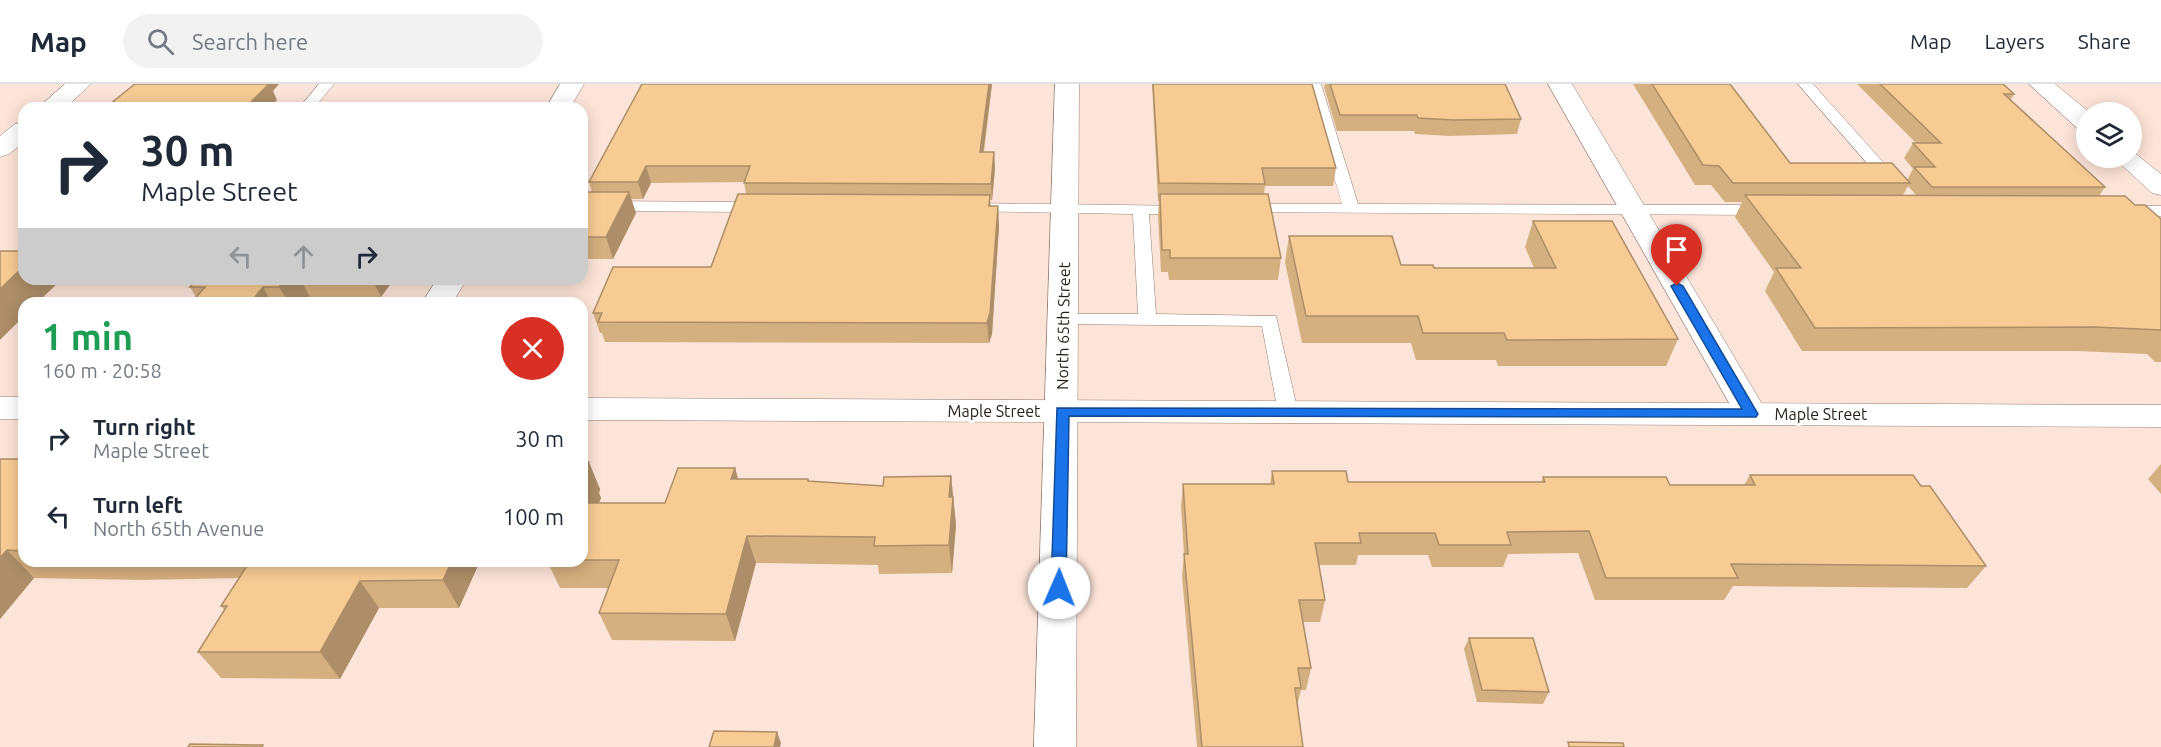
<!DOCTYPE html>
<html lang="en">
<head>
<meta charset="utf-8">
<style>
  :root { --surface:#fff; --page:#f2f2f3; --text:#1f2937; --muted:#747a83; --line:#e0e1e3 }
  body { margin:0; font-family:Ubuntu,sans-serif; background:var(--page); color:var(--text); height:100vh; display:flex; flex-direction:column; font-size:22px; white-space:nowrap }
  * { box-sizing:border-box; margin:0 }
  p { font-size:20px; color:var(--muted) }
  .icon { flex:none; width:33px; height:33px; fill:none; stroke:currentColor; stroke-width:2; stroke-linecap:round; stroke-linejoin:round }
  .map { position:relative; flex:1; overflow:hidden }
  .side { position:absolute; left:18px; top:213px; width:570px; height:270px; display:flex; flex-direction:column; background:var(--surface); border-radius:18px; box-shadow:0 3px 15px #0003 }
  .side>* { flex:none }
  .banner { position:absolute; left:18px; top:18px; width:570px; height:183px; border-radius:18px; box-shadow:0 3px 15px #0003; background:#fff; color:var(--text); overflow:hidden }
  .controls { position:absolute; left:2076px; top:18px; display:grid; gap:12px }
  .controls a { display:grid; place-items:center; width:66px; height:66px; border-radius:50%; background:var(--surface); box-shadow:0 3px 15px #0003; font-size:30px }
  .pin { position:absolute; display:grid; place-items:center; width:51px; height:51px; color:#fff; margin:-62px -26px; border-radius:50% 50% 50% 0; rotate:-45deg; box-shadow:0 0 6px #0007 }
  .pin .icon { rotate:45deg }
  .me { position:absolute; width:66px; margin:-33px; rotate:1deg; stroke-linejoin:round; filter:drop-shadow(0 0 4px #0008) }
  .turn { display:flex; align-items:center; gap:21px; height:126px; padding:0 24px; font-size:27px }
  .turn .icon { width:78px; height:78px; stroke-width:2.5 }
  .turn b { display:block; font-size:42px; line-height:51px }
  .lanes { display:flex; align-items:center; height:57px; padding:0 24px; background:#0003; justify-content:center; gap:30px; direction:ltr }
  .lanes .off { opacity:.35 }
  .round { display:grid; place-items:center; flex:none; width:63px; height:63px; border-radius:32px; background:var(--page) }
  .headline { display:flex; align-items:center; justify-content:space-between; height:102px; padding:0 24px }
  h1 { font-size:36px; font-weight:600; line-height:45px; color:#1e9e55 }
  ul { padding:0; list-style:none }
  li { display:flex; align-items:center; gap:18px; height:78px; padding:0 24px }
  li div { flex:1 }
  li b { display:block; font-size:22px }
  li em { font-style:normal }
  header { display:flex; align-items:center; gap:36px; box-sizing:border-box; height:84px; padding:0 30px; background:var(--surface); border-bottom:2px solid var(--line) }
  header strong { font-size:28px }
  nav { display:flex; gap:33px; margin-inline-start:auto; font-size:21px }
  .search { width:420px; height:54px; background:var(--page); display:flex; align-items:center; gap:15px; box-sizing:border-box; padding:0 21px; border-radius:33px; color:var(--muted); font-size:22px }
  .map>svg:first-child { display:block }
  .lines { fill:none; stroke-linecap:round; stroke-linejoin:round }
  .lane-casing { stroke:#927c71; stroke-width:1 }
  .street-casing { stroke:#927c71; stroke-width:1 }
  .secondary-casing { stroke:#927c71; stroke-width:1 }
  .primary-casing { stroke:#927c71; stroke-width:1 }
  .lane { fill:#fff; fill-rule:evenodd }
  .street { fill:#fff; fill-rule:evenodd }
  .secondary { fill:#fff; fill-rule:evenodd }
  .primary { fill:#fff; fill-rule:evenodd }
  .wall { fill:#d4af7f; fill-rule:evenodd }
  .shaded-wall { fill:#ad8e68 }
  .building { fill:#f7cb94; stroke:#ad8e68; stroke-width:1.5 }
  .route { fill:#1a73e8; stroke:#114b97; stroke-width:1.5 }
  .labels { text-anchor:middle; stroke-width:6; stroke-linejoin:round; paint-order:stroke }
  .street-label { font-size:16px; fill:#241c18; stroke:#fff }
</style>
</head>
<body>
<header>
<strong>Map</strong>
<div class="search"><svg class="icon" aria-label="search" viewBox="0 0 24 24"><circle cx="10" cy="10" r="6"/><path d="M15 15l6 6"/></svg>Search here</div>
<nav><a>Map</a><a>Layers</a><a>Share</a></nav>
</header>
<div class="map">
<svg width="2161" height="663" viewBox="0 0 2161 663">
  <rect width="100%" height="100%" fill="#fde4d9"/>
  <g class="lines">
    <!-- lane casing -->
    <g class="lane-casing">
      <g id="lane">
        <polygon points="319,0 334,0 314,24 299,24"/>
        <polygon points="1307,0 1321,0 1358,120 1764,121 1772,126 1764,131 1239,128 1237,125 1239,122 1245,120 1342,120"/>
        <polygon points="1798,0 1813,0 1899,96 1901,99 1899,102 1887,102"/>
        <polygon points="582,117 759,118 767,123 759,128 582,127"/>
        <polygon points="972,119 1191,122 1193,125 1191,128 1185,130 1149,130 1156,230 1276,232 1298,328 1295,333 1281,333 1278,328 1262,242 1057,240 1054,236 1057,232 1063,230 1138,230 1133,130 966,127 964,124"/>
        <polygon points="2127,122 2161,122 2161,132 2121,130 2119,127 2121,124"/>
      </g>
    </g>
    <!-- street casing -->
    <g class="street-casing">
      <g id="street">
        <polygon points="65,0 91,0 65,24 38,24"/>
        <polygon points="560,0 584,0 570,24 546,24"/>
        <polygon points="1055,0 1079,0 1076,663 1034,663"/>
        <polygon points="1548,0 1572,0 1768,330 1764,338 1752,341 1740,338"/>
        <polygon points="24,38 24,58 9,70 0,73 0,52 15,40"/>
        <polygon points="437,195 467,195 452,219 422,219"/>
      </g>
    </g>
    <!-- secondary casing -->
    <g class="secondary-casing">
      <g id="secondary">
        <polygon points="2029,0 2055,0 2089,28 2086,46 2077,44"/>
        <polygon points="2132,67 2161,90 2161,111 2152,109 2114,74 2132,74"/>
      </g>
    </g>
    <!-- primary casing -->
    <g class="primary-casing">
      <g id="primary">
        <rect x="0" y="313" width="24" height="22"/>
        <polygon points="582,314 2161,321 2161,343 582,336"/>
      </g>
    </g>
    <!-- lane -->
    <use href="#lane" class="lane"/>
    <!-- street -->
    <use href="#street" class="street"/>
    <!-- secondary -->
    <use href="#secondary" class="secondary"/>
    <!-- primary -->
    <use href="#primary" class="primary"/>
  </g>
  <!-- wall -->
  <g class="wall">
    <polygon points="642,0 992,0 984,68 994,68 995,85 992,116 990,116 991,122 998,122 999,142 992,250 989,259 605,258 602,249 600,249 593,229 711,183 746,110 744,98 651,99 643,115 631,115 636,129 613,175 582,175 582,108 592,108 589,98"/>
    <polygon points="1152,0 1312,0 1336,84 1333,102 1265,102 1264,110 1281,174 1278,196 1169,196 1168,188 1161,188 1158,131 1159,117 1158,117"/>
    <polygon points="1325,0 1505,0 1521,35 1517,50 1450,52 1415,50 1414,47 1337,47 1324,3"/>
    <path d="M 1633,0 L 1730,0 L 1790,79 L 1907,96 L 1913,85 L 1904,74 L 1913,59 L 1916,59 L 1857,0 L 2003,0 L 2014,10 L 2010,17 L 2105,103 L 2099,112 L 2135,121 L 2161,135 L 2161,278 L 2155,278 L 2147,270 L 2077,267 L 1802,267 L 1765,207 L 1774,188 L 1735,133 L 1742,118 L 1725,118 L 1711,101 L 1695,101 ZM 1908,102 L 1916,111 L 1903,111 Z"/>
    <polygon points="1533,137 1678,255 1666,282 1498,282 1496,276 1416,276 1411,259 1302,259 1285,178 1289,152 1401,181 1434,184 1534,184 1525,163"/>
    <polygon points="197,195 394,195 381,213 310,213 306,219 191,219 196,213 190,203"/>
    <polygon points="0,375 24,375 24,477 480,477 459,524 379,524 340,595 221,594 198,568 224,526 221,522 239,494 142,496 34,494 0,535"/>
    <polygon points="582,378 600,405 599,409 601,414 599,419 665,419 735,384 738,395 808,395 809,397 883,402 951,392 956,441 952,489 879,490 878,481 756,479 735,557 612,556 599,529 609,504 560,504 547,477 582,477"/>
    <polygon points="2161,380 2161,410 2148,395"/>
    <polygon points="1272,387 1348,398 1541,398 1543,393 1670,401 1744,401 1750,391 1921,402 1986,482 1967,504 1733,502 1724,516 1595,516 1578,469 1508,470 1503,483 1432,483 1428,471 1358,471 1356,481 1319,481 1325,516 1320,538 1303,538 1311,584 1306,606 1301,606 1297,622 1303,663 1197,663 1182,492 1184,471 1181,422 1183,400 1270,400"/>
    <polygon points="1469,554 1549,608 1543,620 1477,618 1464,565"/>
  </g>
  <!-- shaded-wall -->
  <g class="shaded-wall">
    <polygon points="255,0 279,0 273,7 277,16 270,24 245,24"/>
    <polygon points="989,0 992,0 981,85 980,68"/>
    <polygon points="994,68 995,85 992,116 991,100"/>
    <polygon points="646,82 651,99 643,115 638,98"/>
    <polygon points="629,108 636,129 613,175 606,153"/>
    <polygon points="998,122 999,142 992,250 989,259 987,239"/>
    <polygon points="24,182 24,195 60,195 61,196 37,219 24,219 24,232 0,256 0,205"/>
    <polygon points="286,195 300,195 310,213 306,219 289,219 279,203"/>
    <polygon points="372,195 394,195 381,213"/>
    <polygon points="263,203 272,219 250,219"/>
    <polygon points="589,378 600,405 599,409 601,414 588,446 582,432 582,405 585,387"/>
    <polygon points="735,384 743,412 731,395"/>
    <polygon points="951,392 956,441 952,489 949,461 949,413"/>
    <polygon points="747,452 756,479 735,557 726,530"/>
    <polygon points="7,466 34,494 0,535 0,474"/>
    <polygon points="452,477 480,477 459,524 443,496"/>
    <polygon points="360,497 379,524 340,595 320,568"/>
    <polygon points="777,648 781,659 780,663 774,663"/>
  </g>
  <!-- building -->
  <g class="building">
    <polygon points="135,0 269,0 245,24 105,24"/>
    <polygon points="642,0 989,0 980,68 994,68 991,100 744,99 750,82 646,82 638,98 589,98"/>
    <polygon points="1153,0 1312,0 1336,84 1262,84 1265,100 1159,99"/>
    <polygon points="1330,0 1505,0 1521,35 1454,36 1418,34 1417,31 1340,31"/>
    <polygon points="1652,0 1730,0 1790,79 1892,79 1910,99 1733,99 1719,82 1703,81"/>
    <polygon points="1880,0 2003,0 2014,10 2004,10 2105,103 1932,103 1914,83 1935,83 1913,59 1941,59"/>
    <polygon points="582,108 629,108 606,153 582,153"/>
    <polygon points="738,110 990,111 989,122 998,122 990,229 987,239 598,238 602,229 593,229 613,183 711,183"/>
    <polygon points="1160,110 1268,110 1281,174 1170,174 1170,166 1162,166"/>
    <polygon points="1745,111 2125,112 2135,121 2145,121 2161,135 2161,246 2095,243 1815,244 1776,184 1801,184"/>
    <polygon points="1533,137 1612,137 1678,255 1507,256 1504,249 1423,249 1418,232 1306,232 1289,152 1392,152 1401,181 1433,181 1434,184 1556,184"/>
    <polygon points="0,167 24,167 24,182 0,205"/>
    <polygon points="197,195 286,195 279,203 263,203 250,219 191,219 205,203 190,203"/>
    <polygon points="0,375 24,375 24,467 7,466 0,474"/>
    <polygon points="582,378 589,378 585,387 589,387 582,405"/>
    <polygon points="678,384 735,384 731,395 808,395 808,397 883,402 884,393 951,392 949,413 953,413 949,461 874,462 875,453 747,452 726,530 599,529 619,476 582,476 582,419 665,419"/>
    <polygon points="1272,387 1346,387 1348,398 1545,398 1543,393 1666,393 1670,401 1755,401 1750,391 1913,391 1921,402 1930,402 1986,482 1731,480 1738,494 1606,494 1589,447 1507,448 1511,461 1439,461 1435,449 1359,449 1361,459 1315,459 1325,516 1299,516 1311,584 1298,584 1301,604 1295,604 1303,663 1202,663 1184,470 1188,470 1183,400 1274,400"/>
    <polygon points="250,477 452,477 443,496 360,497 320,568 198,568 227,522 221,522"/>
    <polygon points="1469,554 1533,554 1549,608 1482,606"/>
    <polygon points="714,647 777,648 774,663 709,663"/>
    <polygon points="1568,658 1623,659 1624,663 1569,663"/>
    <polygon points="190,660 263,661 262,663 188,663"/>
  </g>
  <!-- route -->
  <polygon class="route" points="1677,199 1683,202 1758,330 1756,333 1069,332 1066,504 1059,511 1051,504 1057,324 1742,325 1671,202"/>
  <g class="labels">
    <!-- street labels -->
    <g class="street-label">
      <text transform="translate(1063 242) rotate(-89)" y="6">North 65th Street</text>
      <text x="994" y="333">Maple Street</text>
      <text x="1821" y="336">Maple Street</text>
    </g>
  </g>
</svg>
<div class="controls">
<a><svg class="icon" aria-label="layers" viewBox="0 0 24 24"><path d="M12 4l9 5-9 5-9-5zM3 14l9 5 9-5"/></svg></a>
</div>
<div class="pin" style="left:1677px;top:202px;background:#d93025"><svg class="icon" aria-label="arrive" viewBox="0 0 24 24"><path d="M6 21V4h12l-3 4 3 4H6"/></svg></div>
<svg class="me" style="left:1059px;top:504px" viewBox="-20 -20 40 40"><circle r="19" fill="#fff"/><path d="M0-13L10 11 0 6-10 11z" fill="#1a73e8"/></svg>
<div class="banner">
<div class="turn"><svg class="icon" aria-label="right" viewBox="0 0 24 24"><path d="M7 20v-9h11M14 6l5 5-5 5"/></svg><div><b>30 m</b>Maple Street</div></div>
<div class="lanes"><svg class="icon off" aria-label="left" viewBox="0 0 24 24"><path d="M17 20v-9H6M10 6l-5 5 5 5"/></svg><svg class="icon off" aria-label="ahead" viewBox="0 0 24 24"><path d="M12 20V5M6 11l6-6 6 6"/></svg><svg class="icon" aria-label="right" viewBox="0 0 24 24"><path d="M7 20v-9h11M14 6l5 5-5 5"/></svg></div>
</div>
<section class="side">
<div class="headline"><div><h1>1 min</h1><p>160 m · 20:58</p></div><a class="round" style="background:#d93025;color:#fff"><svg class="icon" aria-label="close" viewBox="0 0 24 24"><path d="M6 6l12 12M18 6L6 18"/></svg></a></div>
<ul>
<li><svg class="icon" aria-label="right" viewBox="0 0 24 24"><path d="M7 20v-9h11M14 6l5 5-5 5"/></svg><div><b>Turn right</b><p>Maple Street</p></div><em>30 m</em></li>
<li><svg class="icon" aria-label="left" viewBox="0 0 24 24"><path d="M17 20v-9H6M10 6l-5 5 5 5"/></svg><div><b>Turn left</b><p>North 65th Avenue</p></div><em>100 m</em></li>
</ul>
</section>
</div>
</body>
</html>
